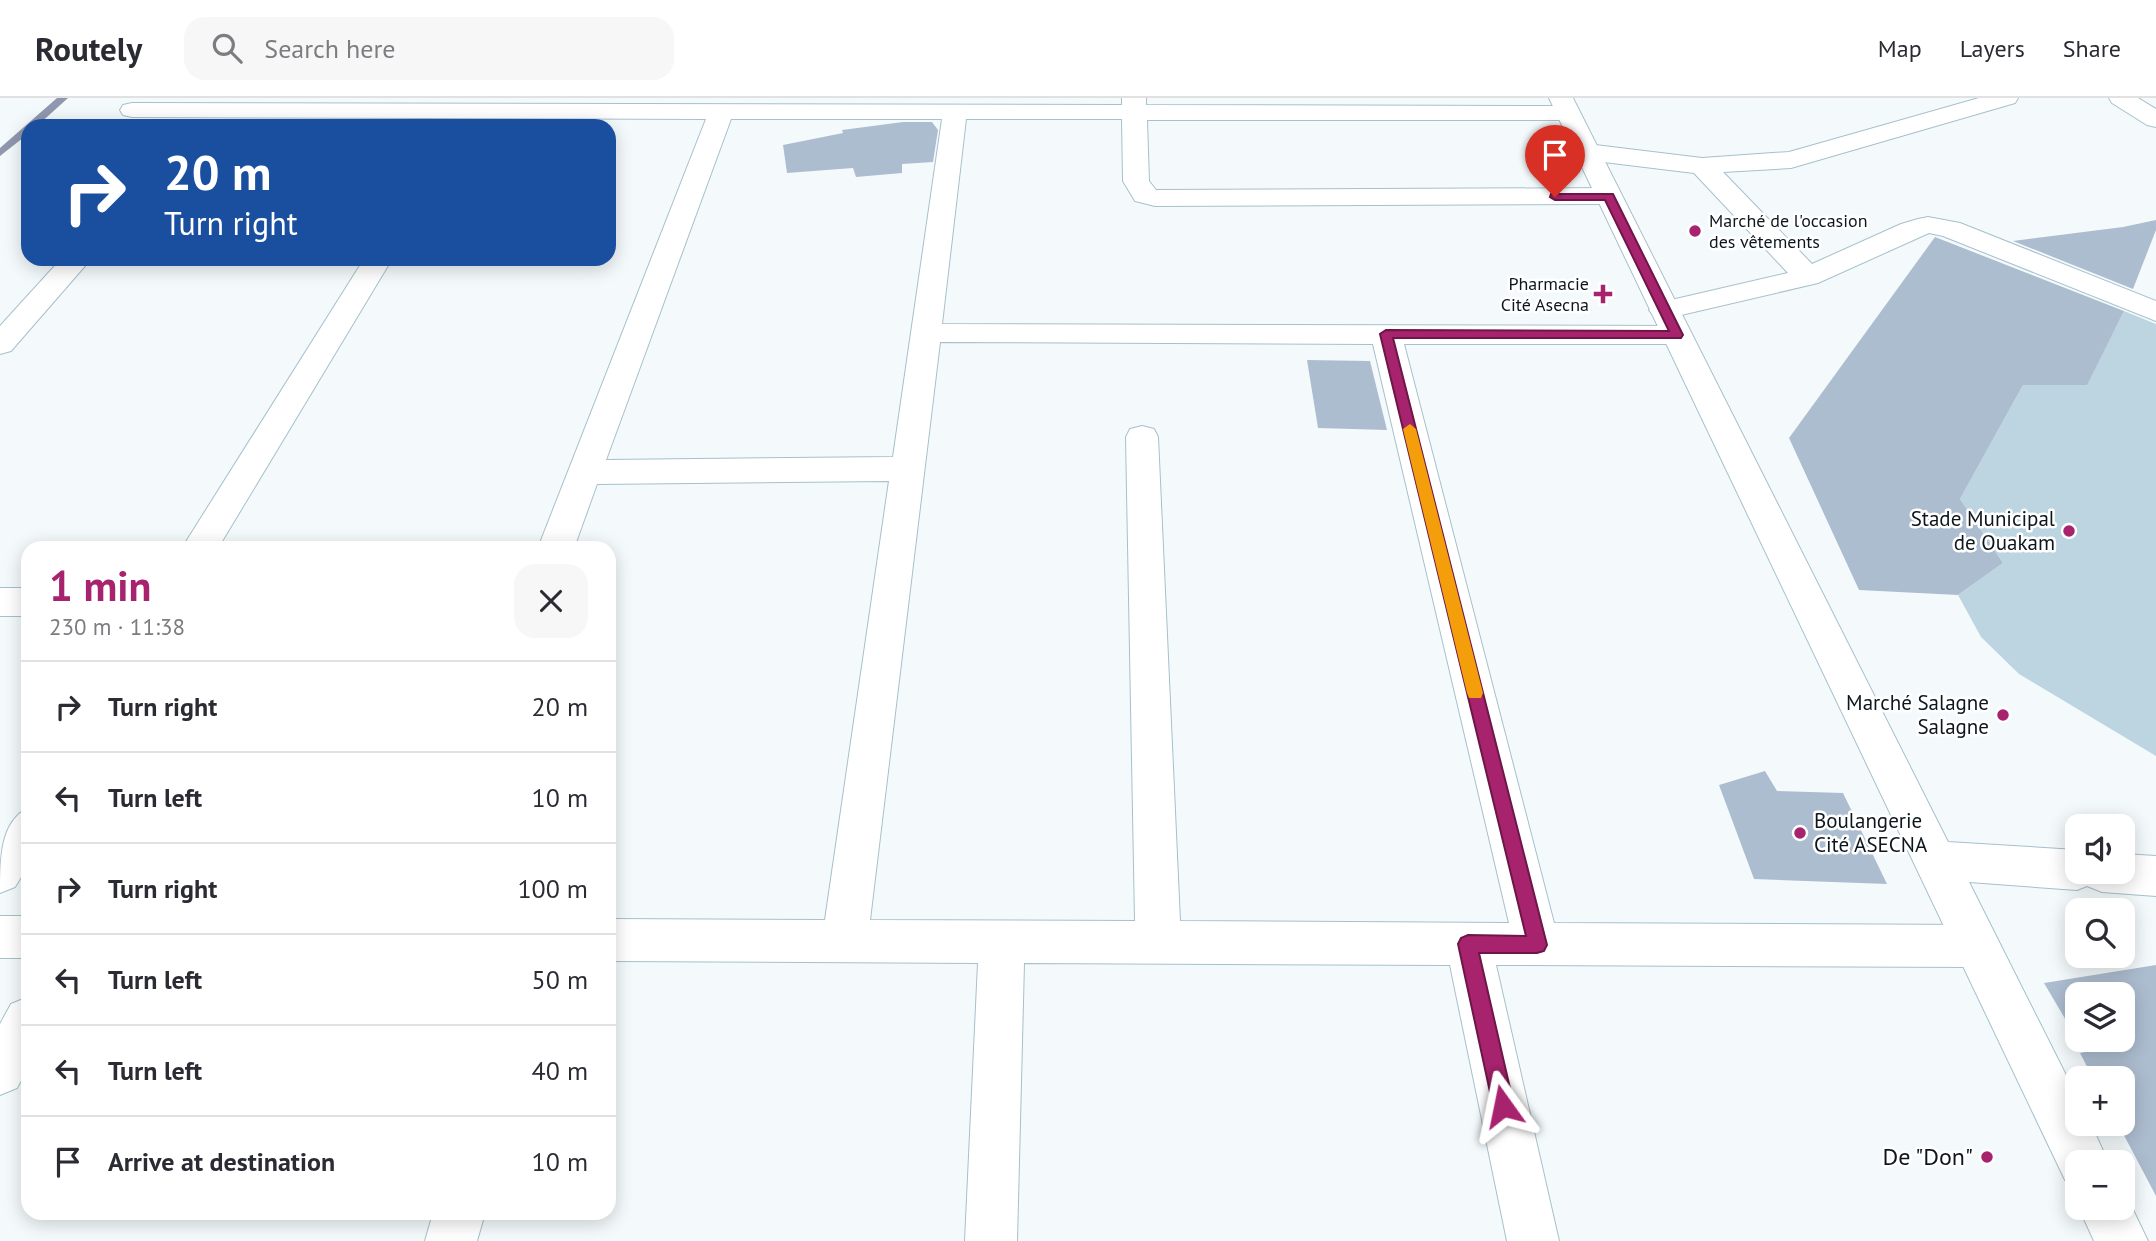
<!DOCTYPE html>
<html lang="en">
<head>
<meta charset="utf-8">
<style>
  :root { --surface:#fff; --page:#f7f7f7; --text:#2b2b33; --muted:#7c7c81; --line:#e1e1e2; --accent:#a8236e }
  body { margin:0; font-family:"PT Sans",sans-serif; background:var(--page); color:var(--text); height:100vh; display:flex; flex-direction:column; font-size:26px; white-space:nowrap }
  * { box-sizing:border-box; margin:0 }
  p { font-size:23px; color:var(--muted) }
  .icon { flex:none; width:38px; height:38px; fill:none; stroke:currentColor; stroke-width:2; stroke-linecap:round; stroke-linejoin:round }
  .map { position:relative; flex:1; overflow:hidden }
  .drawer { position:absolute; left:21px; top:443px; width:595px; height:679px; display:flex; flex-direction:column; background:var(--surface); border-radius:21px; box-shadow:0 4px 18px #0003 }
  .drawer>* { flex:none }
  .top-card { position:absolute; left:21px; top:21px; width:595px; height:147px; border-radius:21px; box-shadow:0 4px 18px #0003; background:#1a4fa0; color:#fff; overflow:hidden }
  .tools { position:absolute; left:2065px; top:716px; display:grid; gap:14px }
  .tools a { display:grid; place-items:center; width:70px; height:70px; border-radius:14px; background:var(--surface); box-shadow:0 4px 18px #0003; font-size:35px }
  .pin { position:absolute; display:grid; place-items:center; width:60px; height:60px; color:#fff; margin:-72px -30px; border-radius:50% 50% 50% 0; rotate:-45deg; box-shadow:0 0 7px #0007 }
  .pin .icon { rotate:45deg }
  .me { position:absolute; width:77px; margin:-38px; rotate:348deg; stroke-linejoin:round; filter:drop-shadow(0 0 5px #0008) }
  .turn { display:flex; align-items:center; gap:24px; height:147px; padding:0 28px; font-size:32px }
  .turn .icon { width:91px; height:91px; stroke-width:2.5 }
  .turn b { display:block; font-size:49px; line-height:60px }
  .round { display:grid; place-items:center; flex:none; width:74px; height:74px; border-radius:21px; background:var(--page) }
  .overview { display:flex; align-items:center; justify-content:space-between; height:119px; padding:0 28px }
  h1 { font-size:42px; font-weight:700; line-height:52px; color:var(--accent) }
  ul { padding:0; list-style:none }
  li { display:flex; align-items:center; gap:21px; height:91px; padding:0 28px; border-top:2px solid var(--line) }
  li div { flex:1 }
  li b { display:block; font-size:26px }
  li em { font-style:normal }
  header { display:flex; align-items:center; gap:42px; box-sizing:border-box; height:98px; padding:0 35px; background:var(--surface); border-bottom:2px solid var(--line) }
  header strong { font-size:33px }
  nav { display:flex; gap:38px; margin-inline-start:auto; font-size:24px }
  .search { width:490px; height:63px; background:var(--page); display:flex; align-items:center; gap:18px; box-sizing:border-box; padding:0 24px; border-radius:21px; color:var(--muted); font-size:26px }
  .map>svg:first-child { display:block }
  .green { fill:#bcd5e0 }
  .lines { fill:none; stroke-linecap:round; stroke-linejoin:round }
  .stream { fill:#9097ae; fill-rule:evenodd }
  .building { fill:#adbdd0 }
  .minor-casing { stroke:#a6c0cc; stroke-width:2 }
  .tertiary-casing { stroke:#a6c0cc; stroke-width:2 }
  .minor { fill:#fff; fill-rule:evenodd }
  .tertiary { fill:#fff; fill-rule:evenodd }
  .route { fill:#a8236e; stroke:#6d1748; stroke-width:2 }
  .slow { fill:#f59e0b }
  .poi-dot { fill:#a8236e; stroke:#fff; stroke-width:2.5 }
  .labels { text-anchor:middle; stroke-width:5; stroke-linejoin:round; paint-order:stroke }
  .far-poi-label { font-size:18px; fill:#0d161b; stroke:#fff; text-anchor:start }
  .poi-label { font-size:21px; fill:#0d161b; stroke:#fff; text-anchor:end }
  .near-poi-label { font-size:24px; fill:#0d161b; stroke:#fff; text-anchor:end }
</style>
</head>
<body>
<header>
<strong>Routely</strong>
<div class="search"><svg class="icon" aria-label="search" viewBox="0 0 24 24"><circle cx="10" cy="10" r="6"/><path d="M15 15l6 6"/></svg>Search here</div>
<nav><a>Map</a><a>Layers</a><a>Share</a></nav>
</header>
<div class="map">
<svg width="2156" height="1143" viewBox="0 0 2156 1143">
  <rect width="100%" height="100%" fill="#f4fafc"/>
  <!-- green -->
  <polygon class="green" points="2124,213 2156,226 2156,658 2019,576 1981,539 1958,497 2003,465 1960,401 2023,287 2086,287"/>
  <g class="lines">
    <!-- stream -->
    <polygon class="stream" points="57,0 68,0 37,28 28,28 28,36 0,58 0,50"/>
  </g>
  <!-- building -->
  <g class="building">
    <polygon points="903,24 932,24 938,32 933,64 902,66 902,75 856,79 853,70 787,75 783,47 843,35 842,32"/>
    <polygon points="2156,122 2156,132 2133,191 2013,143 2123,129"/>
    <polygon points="1935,139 2124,213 2087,287 2023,287 1960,401 2003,465 1958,497 1859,492 1789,340"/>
    <polygon points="1307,262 1370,263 1387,332 1318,330"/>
    <polygon points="1765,673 1777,693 1843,695 1887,786 1754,781 1719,687"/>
    <polygon points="2156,867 2156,1098 2118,1026 2123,1026 2123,980 2093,980 2080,955 2085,954 2077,942 2123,942 2123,896 2077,896 2077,941 2044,885"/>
  </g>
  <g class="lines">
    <!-- minor casing -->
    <g class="minor-casing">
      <g id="minor">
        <path d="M 1122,0 L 1146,0 L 1146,7 L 1568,8 L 1577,10 L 1580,15 L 1577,20 L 1568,22 L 1147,22 L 1149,83 L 1156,92 L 1609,90 L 1618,92 L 1622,98 L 1618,104 L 1609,106 L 1155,108 L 1135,103 L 1123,83 L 1122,21 L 966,21 L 942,226 L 1677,228 L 1688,230 L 1692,237 L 1688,244 L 1677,246 L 1404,246 L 1554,825 L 1977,827 L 1993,833 L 2000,848 L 1993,863 L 1977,869 L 1496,867 L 1559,1143 L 1507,1143 L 1450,867 L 1024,865 L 1017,1143 L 965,1143 L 978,865 L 609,863 L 609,821 L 825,822 L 889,383 L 597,386 L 574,450 L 538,450 L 706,21 L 132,19 L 123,17 L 120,12 L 123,7 L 132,5 L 1122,7 ZM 731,21 L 942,21 L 893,359 L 606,362 ZM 940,244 L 1373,246 L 1509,825 L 1180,823 L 1158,339 L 1154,331 L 1142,328 L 1130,331 L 1126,339 L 1135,823 L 870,822 Z"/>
        <polygon points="1979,0 2018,0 2015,5 1791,70 1723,74 1812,166 1901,126 1918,121 1928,119 1960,125 2156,203 2156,223 1943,138 1929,135 1818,185 1664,221 1654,218 1649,212 1654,206 1788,175 1694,75 1587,62 1578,59 1574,54 1578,49 1587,46 1702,60 1789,54"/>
        <polygon points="2109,0 2138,0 2156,11 2156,29 2147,27 2112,5"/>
        <polygon points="61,161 91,161 11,253 0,256 0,228"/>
        <polygon points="364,161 392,161 218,450 182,450"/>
        <rect x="0" y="490" width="28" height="28"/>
        <path d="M 28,710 L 28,768 L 15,789 L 0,795 C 0,761 0,724 28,710 Z"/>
        <rect x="0" y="818" width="28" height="42"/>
        <polygon points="28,899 28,970 17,990 0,997 0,926 11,906"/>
        <polygon points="433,1115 485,1115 477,1143 425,1143"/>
      </g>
    </g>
    <!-- tertiary casing -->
    <g class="tertiary-casing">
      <g id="tertiary">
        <polygon points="1549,0 1573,0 1948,744 2077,752 2077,774 2123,774 2123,756 2156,758 2156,798 2102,794 2087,788 2077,792 1969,784 2077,999 2077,1026 2091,1026 2108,1064 2077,1064 2077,1087 2065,1082"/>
        <polygon points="2123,1091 2148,1143 2094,1143 2079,1110 2123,1110"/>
      </g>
    </g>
    <!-- minor -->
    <use href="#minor" class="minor"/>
    <!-- tertiary -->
    <use href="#tertiary" class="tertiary"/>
  </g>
  <!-- route -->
  <polygon class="route" points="1551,96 1613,96 1683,237 1681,240 1393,240 1547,847 1544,853 1537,855 1479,855 1514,1008 1511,1015 1503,1018 1496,1015 1493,1008 1458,846 1461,840 1468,837 1526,838 1380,236 1386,232 1669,233 1605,102 1555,102 1550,99"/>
  <!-- slow -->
  <polygon class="slow" points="1410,326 1416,331 1483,595 1481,600 1469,600 1467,595 1403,331"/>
  <!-- markers -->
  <g class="poi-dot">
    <circle cx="1695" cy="133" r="7"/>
    <path d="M1599.5 185.5h7v7h7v7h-7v7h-7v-7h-7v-7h7z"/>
    <circle cx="2069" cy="433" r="7"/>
    <circle cx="2003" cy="617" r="7"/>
    <circle cx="1800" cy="735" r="7"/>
    <circle cx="1987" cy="1059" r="7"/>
  </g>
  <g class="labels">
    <!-- far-poi labels -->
    <g class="far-poi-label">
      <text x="1709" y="129">Marché de l'occasion<tspan x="1709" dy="21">des vêtements</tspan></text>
      <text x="1589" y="192" text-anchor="end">Pharmacie<tspan x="1589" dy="21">Cité Asecna</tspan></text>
    </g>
    <!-- poi labels -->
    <g class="poi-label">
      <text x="2055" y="428">Stade Municipal<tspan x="2055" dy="24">de Ouakam</tspan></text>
      <text x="1989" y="612">Marché Salagne<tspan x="1989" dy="24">Salagne</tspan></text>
      <text x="1814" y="730" text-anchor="start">Boulangerie<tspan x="1814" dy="24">Cité ASECNA</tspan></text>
    </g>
    <!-- near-poi labels -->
    <g class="near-poi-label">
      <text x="1973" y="1067">De "Don"</text>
    </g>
  </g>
</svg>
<div class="tools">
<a><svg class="icon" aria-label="sound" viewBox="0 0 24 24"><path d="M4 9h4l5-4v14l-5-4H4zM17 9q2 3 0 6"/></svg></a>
<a><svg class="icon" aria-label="search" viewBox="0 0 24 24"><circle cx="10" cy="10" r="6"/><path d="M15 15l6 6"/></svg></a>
<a><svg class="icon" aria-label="layers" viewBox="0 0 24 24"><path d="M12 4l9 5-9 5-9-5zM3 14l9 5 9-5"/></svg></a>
<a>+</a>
<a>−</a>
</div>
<div class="pin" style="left:1555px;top:99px;background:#d93025"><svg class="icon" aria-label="arrive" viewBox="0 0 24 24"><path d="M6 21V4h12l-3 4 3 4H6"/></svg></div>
<svg class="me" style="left:1503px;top:1008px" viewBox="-20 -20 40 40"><path d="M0-17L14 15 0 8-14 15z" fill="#a8236e" stroke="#fff" stroke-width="4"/></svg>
<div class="top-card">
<div class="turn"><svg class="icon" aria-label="right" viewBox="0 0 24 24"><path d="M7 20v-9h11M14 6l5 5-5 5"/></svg><div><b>20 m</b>Turn right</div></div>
</div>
<section class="drawer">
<div class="overview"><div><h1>1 min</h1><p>230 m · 11:38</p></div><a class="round"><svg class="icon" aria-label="close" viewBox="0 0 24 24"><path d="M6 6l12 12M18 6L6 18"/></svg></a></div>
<ul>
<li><svg class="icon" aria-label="right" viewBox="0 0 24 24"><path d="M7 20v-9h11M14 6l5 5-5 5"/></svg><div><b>Turn right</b></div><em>20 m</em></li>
<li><svg class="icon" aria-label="left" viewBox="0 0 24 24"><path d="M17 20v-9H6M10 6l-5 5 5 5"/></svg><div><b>Turn left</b></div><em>10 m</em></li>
<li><svg class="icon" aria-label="right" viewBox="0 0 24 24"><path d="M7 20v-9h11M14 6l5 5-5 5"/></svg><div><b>Turn right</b></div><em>100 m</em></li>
<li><svg class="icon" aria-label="left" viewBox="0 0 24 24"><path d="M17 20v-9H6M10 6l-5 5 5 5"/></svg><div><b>Turn left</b></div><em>50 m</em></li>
<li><svg class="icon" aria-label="left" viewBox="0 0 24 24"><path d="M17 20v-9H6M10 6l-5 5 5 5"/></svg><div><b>Turn left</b></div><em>40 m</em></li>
<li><svg class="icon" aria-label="arrive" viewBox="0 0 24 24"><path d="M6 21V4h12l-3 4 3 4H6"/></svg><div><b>Arrive at destination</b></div><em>10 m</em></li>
</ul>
</section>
</div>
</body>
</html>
